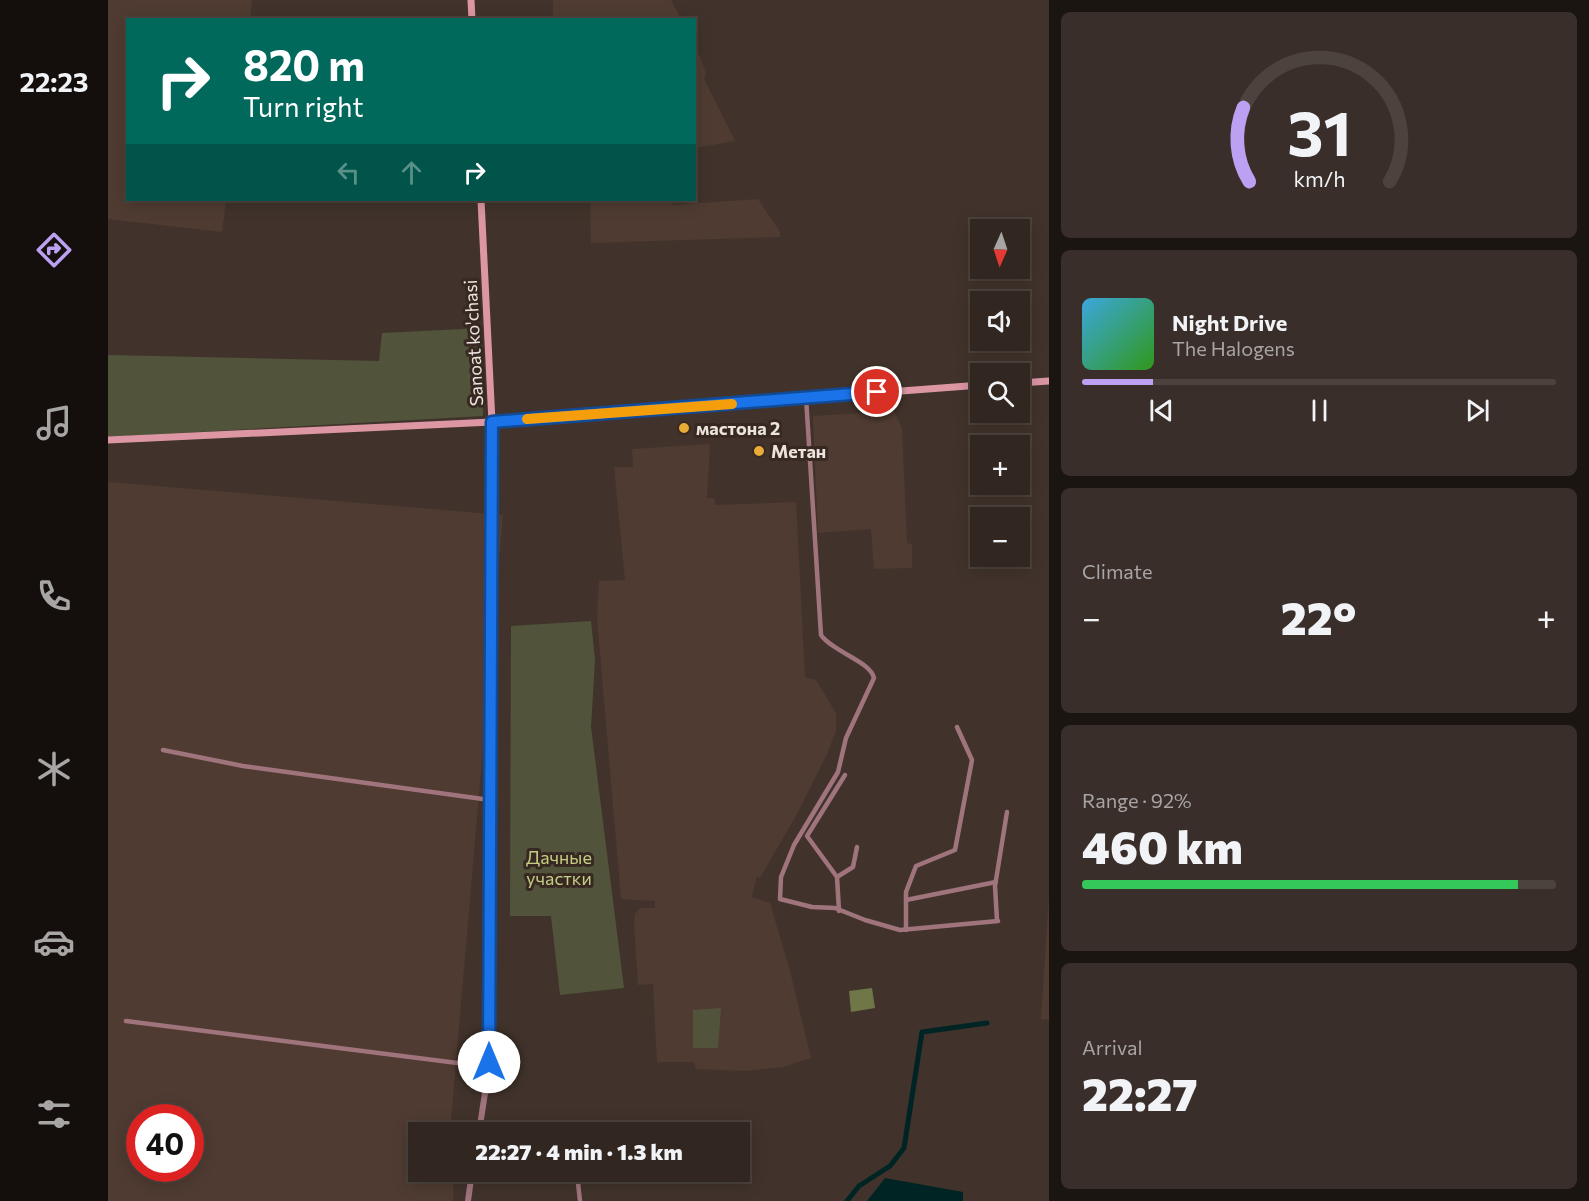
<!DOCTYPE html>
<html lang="en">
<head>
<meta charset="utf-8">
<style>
	body { margin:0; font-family:Commissioner,sans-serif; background:#392e29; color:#f1f3f6; height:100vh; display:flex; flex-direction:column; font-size:22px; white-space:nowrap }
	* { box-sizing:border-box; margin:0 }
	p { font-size:20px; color:#a8a5a5 }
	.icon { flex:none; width:33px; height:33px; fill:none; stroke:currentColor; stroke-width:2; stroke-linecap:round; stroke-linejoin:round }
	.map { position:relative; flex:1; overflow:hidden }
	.details { display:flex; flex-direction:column; gap:12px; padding:12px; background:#1b1512; width:540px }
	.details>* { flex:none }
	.top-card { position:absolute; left:18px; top:18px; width:570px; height:183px; border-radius:0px; box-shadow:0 3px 15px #0003,0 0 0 2px #4c433e; background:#00695c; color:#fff; overflow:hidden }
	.needle { width:39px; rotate:183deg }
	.tools { position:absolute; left:862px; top:219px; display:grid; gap:12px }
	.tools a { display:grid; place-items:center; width:60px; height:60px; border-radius:0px; background:#312620; box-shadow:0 3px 15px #0003,0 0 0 2px #4c433e; font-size:30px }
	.speed { position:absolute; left:18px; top:1104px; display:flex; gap:12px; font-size:30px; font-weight:700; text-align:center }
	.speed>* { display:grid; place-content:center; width:78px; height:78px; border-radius:50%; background:#312620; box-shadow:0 3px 15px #0003,0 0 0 2px #4c433e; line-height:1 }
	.speed .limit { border:9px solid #d22; background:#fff; color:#111 }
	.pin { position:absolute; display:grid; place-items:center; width:51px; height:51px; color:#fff; margin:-26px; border:3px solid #fff; border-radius:50%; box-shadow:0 2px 6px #0007 }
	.me { position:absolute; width:66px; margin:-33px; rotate:0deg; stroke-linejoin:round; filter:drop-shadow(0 0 4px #0008) }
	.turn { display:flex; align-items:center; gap:21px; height:126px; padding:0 18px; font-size:27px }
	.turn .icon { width:78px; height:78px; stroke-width:2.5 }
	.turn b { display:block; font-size:42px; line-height:51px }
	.lanes { display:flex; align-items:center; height:57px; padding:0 18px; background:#0003; justify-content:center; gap:30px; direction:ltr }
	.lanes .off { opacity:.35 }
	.big { font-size:45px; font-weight:800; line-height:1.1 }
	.details .widget { flex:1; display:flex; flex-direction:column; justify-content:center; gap:9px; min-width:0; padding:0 21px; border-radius:9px; background:#392e29 }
	.details .dial { align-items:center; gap:0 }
	.dial svg { height:156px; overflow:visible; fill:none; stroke:#4c433e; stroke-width:7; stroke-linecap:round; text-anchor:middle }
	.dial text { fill:#f1f3f6; stroke:none }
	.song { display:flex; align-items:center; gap:18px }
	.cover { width:72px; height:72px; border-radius:9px; background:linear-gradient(135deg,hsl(200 70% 55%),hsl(110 70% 35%)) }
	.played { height:6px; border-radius:3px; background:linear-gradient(90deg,#bca0f2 15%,#4c433e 15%) }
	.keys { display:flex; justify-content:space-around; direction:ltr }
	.heat { display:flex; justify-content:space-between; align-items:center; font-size:33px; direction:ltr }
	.charge { height:9px; border-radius:4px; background:linear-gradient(90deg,#34c759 92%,#4c433e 0) }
	.trip { position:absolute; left:300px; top:1122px; width:342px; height:60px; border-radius:0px; background:#312620; box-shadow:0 3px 15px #0003,0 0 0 2px #4c433e; font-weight:800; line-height:60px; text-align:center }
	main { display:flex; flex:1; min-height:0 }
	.tab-bar { display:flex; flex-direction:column; width:108px; justify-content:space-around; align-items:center; background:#140f0d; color:#a8a5a5 }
	.tab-bar .icon { width:42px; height:42px }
	.tab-bar .selected { color:#bca0f2 }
	.tab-bar b { font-size:27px; color:#f1f3f6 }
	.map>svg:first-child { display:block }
</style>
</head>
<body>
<main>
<nav class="tab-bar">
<b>22:23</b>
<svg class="icon selected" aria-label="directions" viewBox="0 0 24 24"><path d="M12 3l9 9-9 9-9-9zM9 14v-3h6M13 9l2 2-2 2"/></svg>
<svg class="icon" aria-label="music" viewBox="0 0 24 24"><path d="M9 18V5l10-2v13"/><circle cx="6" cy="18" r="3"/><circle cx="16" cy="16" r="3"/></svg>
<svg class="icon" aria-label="phone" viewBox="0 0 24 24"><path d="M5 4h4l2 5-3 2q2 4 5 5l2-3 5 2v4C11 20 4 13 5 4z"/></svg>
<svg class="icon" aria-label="climate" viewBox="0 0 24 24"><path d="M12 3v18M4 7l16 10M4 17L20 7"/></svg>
<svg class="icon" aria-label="car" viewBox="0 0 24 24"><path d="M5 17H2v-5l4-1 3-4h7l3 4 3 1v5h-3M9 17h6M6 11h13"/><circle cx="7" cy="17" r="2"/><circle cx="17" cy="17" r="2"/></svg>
<svg class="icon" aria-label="filters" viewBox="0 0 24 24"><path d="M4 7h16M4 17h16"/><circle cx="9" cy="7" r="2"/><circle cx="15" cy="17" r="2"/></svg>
</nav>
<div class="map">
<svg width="941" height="1201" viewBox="0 0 941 1201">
	<rect width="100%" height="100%" fill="#41332b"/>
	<g fill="#4f3b31" fill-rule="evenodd">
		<path d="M0,0H144L142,19L20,20V200H118L114,232L0,219Z"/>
		<path d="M445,0H563L573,19H445Z"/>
		<path d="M586,42L598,72L596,79L627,141L587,148Z"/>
		<path d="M650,199L672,232V237L483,243L482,200H562L564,205Z"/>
		<path d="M786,411L794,429L799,543L804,544V568L766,569L763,529L710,533L705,416Z"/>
		<path d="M602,444L599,498H606L607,505L688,502L697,677L708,680L728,713V731L719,754L689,814L652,878L649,876L644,897L662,903L682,971L703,1058L675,1067L636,1071L588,1069L586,1062H549L545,984L530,985L526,925L527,914L532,908H547V901L513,899L489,618L491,581L517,580L506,467H525L524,449Z"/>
		<path d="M0,482L395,515L342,1132H310V1172L346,1173L345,1201H0ZM32,1118H82V1168H32Z"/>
		<path d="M941,896V1020L933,1019Z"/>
	</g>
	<g fill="#51543b">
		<path d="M374,328L375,416L0,437V355L271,361L274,333Z"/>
		<path d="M483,621L487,660L483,727L516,988L452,995L443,916H402L403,626Z"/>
		<path d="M613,1008L610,1048H585V1010Z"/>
	</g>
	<path fill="#6f7647" d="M764,988L767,1008L743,1012L741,991Z"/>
	<path fill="#002424" d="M777,1178L855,1192V1201H759Z"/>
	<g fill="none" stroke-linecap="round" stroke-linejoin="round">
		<path stroke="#002424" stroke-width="5" d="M739,1201L751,1186L782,1166L796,1148L814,1032L879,1023"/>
		<g stroke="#a0747d" stroke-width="4.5">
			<path d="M698,397L713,635C725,652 762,661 766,678L738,738L730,772L686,845L673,877L672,899L704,907L727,908L757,920L792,930L890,921"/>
			<path d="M55,750L135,766L382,800"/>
			<path d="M729,877L745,867L749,847"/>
			<path d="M798,900L888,882"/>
			<path d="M731,911L729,877L699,836L737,775"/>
			<path d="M889,920L887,886L899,812"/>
			<path d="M798,930V892L808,866L847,850L864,760L849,727"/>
			<path d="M18,1021L381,1067"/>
			<path d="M469,1174L472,1201"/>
		</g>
		<g stroke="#a0747d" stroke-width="6">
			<path d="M371,1132L381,1067L384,422"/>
			<path d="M360,1201L364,1172"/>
		</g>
		<g stroke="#dc96a4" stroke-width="7">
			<path d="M363,0L364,20"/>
			<path d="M373,200L384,422"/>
			<path d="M912,383L941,381"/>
			<path d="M0,440L384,422L873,385"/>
		</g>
	</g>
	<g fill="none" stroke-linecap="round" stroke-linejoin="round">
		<defs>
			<path id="route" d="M381,1062L384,422L769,392"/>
		</defs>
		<use href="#route" stroke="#114b97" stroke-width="15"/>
		<use href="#route" stroke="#1a73e8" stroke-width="10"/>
		<path stroke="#f59e0b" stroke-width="10" d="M419,419L624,404"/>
	</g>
	<g fill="#e9ab38" stroke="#372921" stroke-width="2">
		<circle cx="576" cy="428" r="6"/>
		<circle cx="651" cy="451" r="6"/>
	</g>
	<g text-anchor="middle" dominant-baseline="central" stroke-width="6" stroke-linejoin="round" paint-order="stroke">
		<g font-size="18" fill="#ece3de" stroke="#372921">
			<text transform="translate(365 343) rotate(-93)">Sanoat ko'chasi</text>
		</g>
		<g font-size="18" font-weight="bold" fill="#ece3de" stroke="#372921" text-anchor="start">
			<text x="588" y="428">мастона 2</text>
			<text x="663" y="451">Метан</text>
		</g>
		<g font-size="18" fill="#c3cd83" stroke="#372921">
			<text x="451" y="857">Дачные<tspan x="451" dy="21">участки</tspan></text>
		</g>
	</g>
</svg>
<div class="tools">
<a><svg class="needle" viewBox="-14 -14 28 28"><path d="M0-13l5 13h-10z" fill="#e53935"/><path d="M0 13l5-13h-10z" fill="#a8a5a5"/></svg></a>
<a><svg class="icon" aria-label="sound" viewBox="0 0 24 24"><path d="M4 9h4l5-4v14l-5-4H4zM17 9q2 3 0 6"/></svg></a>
<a><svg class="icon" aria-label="search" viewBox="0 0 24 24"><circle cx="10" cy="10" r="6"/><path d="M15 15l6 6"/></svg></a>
<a>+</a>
<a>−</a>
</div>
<div class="speed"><div class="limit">40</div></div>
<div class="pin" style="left:769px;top:392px;background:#d93025"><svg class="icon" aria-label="arrive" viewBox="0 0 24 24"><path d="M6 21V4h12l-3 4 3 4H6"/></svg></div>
<svg class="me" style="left:381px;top:1062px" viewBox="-20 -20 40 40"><circle r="19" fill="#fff"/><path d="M0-13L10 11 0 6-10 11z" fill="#1a73e8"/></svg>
<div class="trip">22:27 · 4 min · 1.3 km</div>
<div class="top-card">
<div class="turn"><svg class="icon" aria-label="right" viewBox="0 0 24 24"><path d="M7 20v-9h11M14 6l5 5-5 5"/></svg><div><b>820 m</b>Turn right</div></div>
<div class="lanes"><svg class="icon off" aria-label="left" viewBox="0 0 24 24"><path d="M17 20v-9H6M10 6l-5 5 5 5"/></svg><svg class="icon off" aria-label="ahead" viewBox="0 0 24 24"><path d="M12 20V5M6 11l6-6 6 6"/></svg><svg class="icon" aria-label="right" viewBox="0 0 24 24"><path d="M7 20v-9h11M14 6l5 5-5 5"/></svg></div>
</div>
</div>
<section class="details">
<div class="widget dial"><svg viewBox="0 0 100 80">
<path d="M14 69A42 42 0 1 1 86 69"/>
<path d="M14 69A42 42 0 0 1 11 31" stroke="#bca0f2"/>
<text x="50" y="56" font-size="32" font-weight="700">31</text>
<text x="50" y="72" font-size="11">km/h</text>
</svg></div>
<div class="widget">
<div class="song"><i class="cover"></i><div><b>Night Drive</b><p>The Halogens</p></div></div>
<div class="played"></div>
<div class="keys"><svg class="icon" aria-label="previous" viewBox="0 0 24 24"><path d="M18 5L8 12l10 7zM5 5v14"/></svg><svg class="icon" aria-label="pause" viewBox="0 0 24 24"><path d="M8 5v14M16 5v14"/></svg><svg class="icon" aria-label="next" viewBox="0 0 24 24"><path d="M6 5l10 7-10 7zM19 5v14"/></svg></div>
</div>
<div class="widget"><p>Climate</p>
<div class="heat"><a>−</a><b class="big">22°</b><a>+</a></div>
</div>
<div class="widget"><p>Range · 92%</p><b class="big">460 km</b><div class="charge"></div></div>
<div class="widget"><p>Arrival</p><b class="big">22:27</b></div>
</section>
</main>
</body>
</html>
